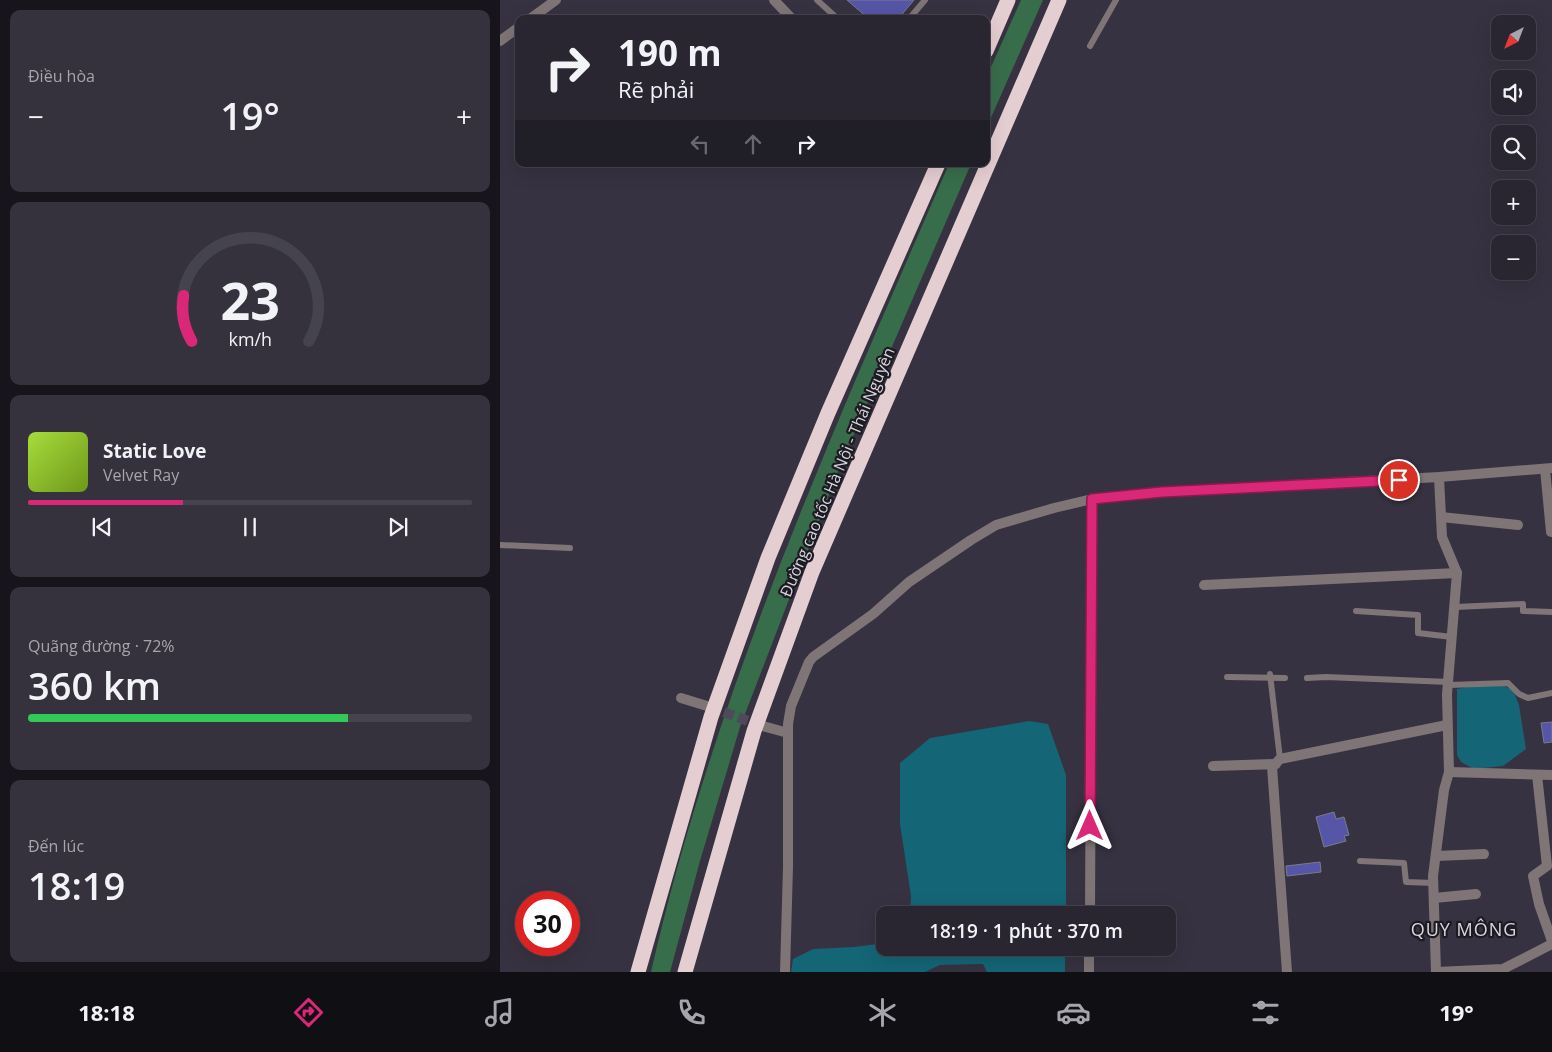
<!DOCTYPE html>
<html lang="vi">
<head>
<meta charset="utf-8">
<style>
	body { margin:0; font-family:"Open Sans",sans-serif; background:#35323d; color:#f1f3f6; height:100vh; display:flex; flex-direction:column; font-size:19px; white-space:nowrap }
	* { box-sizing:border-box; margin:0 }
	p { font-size:16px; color:#a5a5ab }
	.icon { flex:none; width:28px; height:28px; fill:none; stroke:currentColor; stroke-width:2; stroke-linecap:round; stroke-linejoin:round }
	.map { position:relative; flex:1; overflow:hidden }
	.details { display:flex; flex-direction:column; gap:10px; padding:10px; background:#17151b; width:500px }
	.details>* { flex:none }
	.hud { position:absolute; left:15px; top:15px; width:475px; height:152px; border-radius:10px; box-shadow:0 5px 20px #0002,0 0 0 1px #45434d; background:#292631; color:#f1f3f6; overflow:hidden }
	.needle { width:32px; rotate:222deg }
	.controls { position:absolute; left:991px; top:15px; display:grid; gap:10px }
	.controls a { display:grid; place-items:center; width:45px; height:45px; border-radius:10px; background:#292631; box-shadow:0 5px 20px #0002,0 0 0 1px #45434d; font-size:25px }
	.speed { position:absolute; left:15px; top:891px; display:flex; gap:10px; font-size:25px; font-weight:700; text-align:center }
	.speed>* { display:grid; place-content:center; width:65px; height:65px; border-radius:50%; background:#292631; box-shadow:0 5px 20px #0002,0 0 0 1px #45434d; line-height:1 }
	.speed .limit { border:8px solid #d22; background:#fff; color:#111 }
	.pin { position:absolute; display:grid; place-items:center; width:42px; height:42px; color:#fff; margin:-21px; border:2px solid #fff; border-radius:50%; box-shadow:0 1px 5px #0007 }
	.me { position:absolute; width:55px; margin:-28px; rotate:0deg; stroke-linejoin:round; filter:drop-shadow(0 0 4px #0008) }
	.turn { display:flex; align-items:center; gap:18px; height:105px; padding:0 20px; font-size:22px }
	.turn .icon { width:65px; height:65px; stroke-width:2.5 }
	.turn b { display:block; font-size:35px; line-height:42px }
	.lanes { display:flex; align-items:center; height:48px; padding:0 20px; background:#0003; justify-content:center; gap:25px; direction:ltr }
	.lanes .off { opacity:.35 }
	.big { font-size:38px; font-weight:600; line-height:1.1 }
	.details .tile { flex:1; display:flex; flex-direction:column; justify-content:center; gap:8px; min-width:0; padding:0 18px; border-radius:10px; background:#35323d }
	.details .dial { align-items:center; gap:0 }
	.dial svg { height:130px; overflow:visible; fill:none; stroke:#45434d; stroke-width:7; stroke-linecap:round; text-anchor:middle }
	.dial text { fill:#f1f3f6; stroke:none }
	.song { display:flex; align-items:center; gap:15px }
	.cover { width:60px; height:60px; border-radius:8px; background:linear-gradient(135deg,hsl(80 70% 55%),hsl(80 70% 35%)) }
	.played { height:5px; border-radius:2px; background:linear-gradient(90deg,#db2777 35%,#45434d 35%) }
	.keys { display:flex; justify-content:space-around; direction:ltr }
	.heat { display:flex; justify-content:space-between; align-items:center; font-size:28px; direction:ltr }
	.charge { height:8px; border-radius:4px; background:linear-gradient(90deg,#34c759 72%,#45434d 0) }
	.trip { position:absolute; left:376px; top:906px; width:300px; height:50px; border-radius:10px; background:#292631; box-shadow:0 5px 20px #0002,0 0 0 1px #45434d; font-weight:600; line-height:50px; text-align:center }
	.dock { display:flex; height:80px; justify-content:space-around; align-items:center; background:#100f14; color:#a5a5ab }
	.dock .icon { width:35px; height:35px }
	.dock .current { color:#db2777 }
	.dock b { font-size:22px; color:#f1f3f6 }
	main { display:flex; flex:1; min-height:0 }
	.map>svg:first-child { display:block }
</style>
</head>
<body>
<main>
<section class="details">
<div class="tile"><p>Điều hòa</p>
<div class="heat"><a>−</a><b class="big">19°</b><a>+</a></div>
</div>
<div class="tile dial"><svg viewBox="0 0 100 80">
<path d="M14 69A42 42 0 1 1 86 69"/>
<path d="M14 69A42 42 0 0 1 9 41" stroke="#db2777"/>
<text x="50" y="56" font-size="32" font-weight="700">23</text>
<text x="50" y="72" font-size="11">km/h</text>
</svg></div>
<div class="tile">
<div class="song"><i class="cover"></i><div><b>Static Love</b><p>Velvet Ray</p></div></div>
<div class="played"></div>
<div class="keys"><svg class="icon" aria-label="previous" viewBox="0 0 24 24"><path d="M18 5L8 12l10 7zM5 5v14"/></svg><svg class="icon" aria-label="pause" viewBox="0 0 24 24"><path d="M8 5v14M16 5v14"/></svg><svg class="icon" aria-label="next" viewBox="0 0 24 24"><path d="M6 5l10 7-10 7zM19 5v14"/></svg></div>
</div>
<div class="tile"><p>Quãng đường · 72%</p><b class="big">360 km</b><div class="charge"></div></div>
<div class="tile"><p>Đến lúc</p><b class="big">18:19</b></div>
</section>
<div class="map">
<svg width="1052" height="972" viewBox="0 0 1052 972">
	<rect width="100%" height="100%" fill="#373241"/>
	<g fill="#386d4c">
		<path d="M521,0H543L486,129V78Z"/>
		<path d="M449,164H471L339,469L240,727L200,861L170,972H151C215,691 335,427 449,164Z"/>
	</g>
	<g fill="#146576">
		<path d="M1000,684L1013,690L1019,705L1026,749L1003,766L974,769L961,762L957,755V689L972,686Z"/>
		<path d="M529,721L548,724L566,775V915H410L411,896L400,824V763L430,738Z"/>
		<path d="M385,943V948H565V972H487L483,964L440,965L425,972H291L293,959L313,949L354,947Z"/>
	</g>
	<g fill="#5655a7" stroke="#797b8c">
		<path d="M347,0H414L398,19H369Z"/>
		<path d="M1052,722V742L1044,743L1041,723Z"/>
		<path d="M834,812L836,819L844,817L849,835L844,836L846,841L824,847L816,817Z"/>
		<path d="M820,862L821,872L787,876L786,866Z"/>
	</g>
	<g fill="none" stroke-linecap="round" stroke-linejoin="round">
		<path stroke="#4f4a59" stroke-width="10" stroke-dasharray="10 5" stroke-linecap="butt" d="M210,707L262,726"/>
		<g stroke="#7f7577" stroke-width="6">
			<path d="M317,0L338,19"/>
			<path d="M409,19L425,0"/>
			<path d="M590,46L616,0"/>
			<path d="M0,545L70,548"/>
			<path d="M955,607L1023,604V611L1052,612"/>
			<path d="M856,611L918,615V633L952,637"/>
			<path d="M770,674L780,759"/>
			<path d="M727,677L785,678"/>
			<path d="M807,678L826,677L949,682"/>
			<path d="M949,685L1008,683L1019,694L1028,698L1052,693"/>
			<path d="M860,861L904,863L906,882L934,883"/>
		</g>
		<g stroke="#7f7577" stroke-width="10">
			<path d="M274,0L292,19"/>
			<path d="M30,19L56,0"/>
			<path d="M0,41L19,27"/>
			<path d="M1045,469L1051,532"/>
			<path d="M941,517L1018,525"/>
			<path d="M704,585L957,573"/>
			<path d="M181,698L207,706"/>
			<path d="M263,726L288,733"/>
			<path d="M713,766L776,764"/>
			<path d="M949,772L1052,775"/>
			<path d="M1037,775L1047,866L1033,876L1039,904L1052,941"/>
			<path d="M936,856L984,854"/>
			<path d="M934,898L976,894"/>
			<path d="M590,915L592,499"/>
			<path d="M285,972L288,867V724L291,706L309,662L313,657L373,614L409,582L471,540L496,525L554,508L592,499L662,492L939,477L1052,468"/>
			<path d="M589,972V948"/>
			<path d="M787,972L772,767L780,759L947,725"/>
			<path d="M936,972L933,876L944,790L949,772L947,694L957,573L942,537L939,477"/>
			<path d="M936,972L1003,969L1052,944"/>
		</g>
		<g stroke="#e5ced2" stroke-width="15">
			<path d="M486,51L508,0"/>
			<path d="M138,972L211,717L268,558L328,413L438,164"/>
			<path d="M185,972L254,731L312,572L559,0"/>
		</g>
	</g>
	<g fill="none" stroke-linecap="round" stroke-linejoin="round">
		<defs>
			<path id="route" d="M590,826L592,499L662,492L899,480"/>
		</defs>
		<use href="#route" stroke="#8e194d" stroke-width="12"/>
		<use href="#route" stroke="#db2777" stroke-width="9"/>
	</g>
	<g text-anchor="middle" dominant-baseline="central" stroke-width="4.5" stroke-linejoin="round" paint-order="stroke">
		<g font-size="16" fill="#d8d5df" stroke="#1d1b22">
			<text transform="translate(337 472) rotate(-67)">Đường cao tốc Hà Nội - Thái Nguyên</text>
		</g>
		<g font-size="18" letter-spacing="1" fill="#d8d5df" stroke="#1d1b22">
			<text x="964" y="929">QUY MÔNG</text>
		</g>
	</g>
</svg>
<div class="controls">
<a><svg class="needle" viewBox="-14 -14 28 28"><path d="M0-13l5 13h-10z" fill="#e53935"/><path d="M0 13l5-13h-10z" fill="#a5a5ab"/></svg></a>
<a><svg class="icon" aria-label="sound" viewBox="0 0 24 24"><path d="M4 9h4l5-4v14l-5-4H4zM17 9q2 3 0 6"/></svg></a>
<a><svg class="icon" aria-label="search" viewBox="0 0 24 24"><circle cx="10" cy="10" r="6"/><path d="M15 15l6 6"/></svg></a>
<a>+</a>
<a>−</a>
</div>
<div class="speed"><div class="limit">30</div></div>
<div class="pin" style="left:899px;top:480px;background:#d93025"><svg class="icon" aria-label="arrive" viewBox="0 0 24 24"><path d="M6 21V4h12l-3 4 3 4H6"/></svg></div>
<svg class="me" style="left:590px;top:826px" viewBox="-20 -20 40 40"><path d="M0-17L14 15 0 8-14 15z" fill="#db2777" stroke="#fff" stroke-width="4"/></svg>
<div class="trip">18:19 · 1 phút · 370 m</div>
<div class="hud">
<div class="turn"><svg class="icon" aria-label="right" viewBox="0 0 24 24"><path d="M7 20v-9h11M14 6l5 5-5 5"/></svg><div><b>190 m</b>Rẽ phải</div></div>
<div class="lanes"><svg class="icon off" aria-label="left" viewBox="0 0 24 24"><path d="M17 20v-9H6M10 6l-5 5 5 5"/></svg><svg class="icon off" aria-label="ahead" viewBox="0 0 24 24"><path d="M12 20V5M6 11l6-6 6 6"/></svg><svg class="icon" aria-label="right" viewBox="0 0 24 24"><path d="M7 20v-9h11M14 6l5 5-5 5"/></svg></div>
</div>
</div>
</main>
<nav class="dock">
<b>18:18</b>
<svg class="icon current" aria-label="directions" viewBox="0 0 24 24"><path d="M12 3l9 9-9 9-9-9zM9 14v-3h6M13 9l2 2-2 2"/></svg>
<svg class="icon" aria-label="music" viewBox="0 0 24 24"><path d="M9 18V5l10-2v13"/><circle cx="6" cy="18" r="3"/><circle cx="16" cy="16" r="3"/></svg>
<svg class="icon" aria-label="phone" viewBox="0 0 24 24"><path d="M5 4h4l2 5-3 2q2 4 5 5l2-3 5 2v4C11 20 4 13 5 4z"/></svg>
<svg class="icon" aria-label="climate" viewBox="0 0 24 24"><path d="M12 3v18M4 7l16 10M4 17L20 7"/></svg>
<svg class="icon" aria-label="car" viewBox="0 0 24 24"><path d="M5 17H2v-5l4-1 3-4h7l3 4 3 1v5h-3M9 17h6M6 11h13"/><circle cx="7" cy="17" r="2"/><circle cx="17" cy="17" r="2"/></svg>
<svg class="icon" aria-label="filters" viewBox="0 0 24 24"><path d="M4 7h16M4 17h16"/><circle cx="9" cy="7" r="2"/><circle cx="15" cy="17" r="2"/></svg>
<b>19°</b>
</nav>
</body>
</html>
